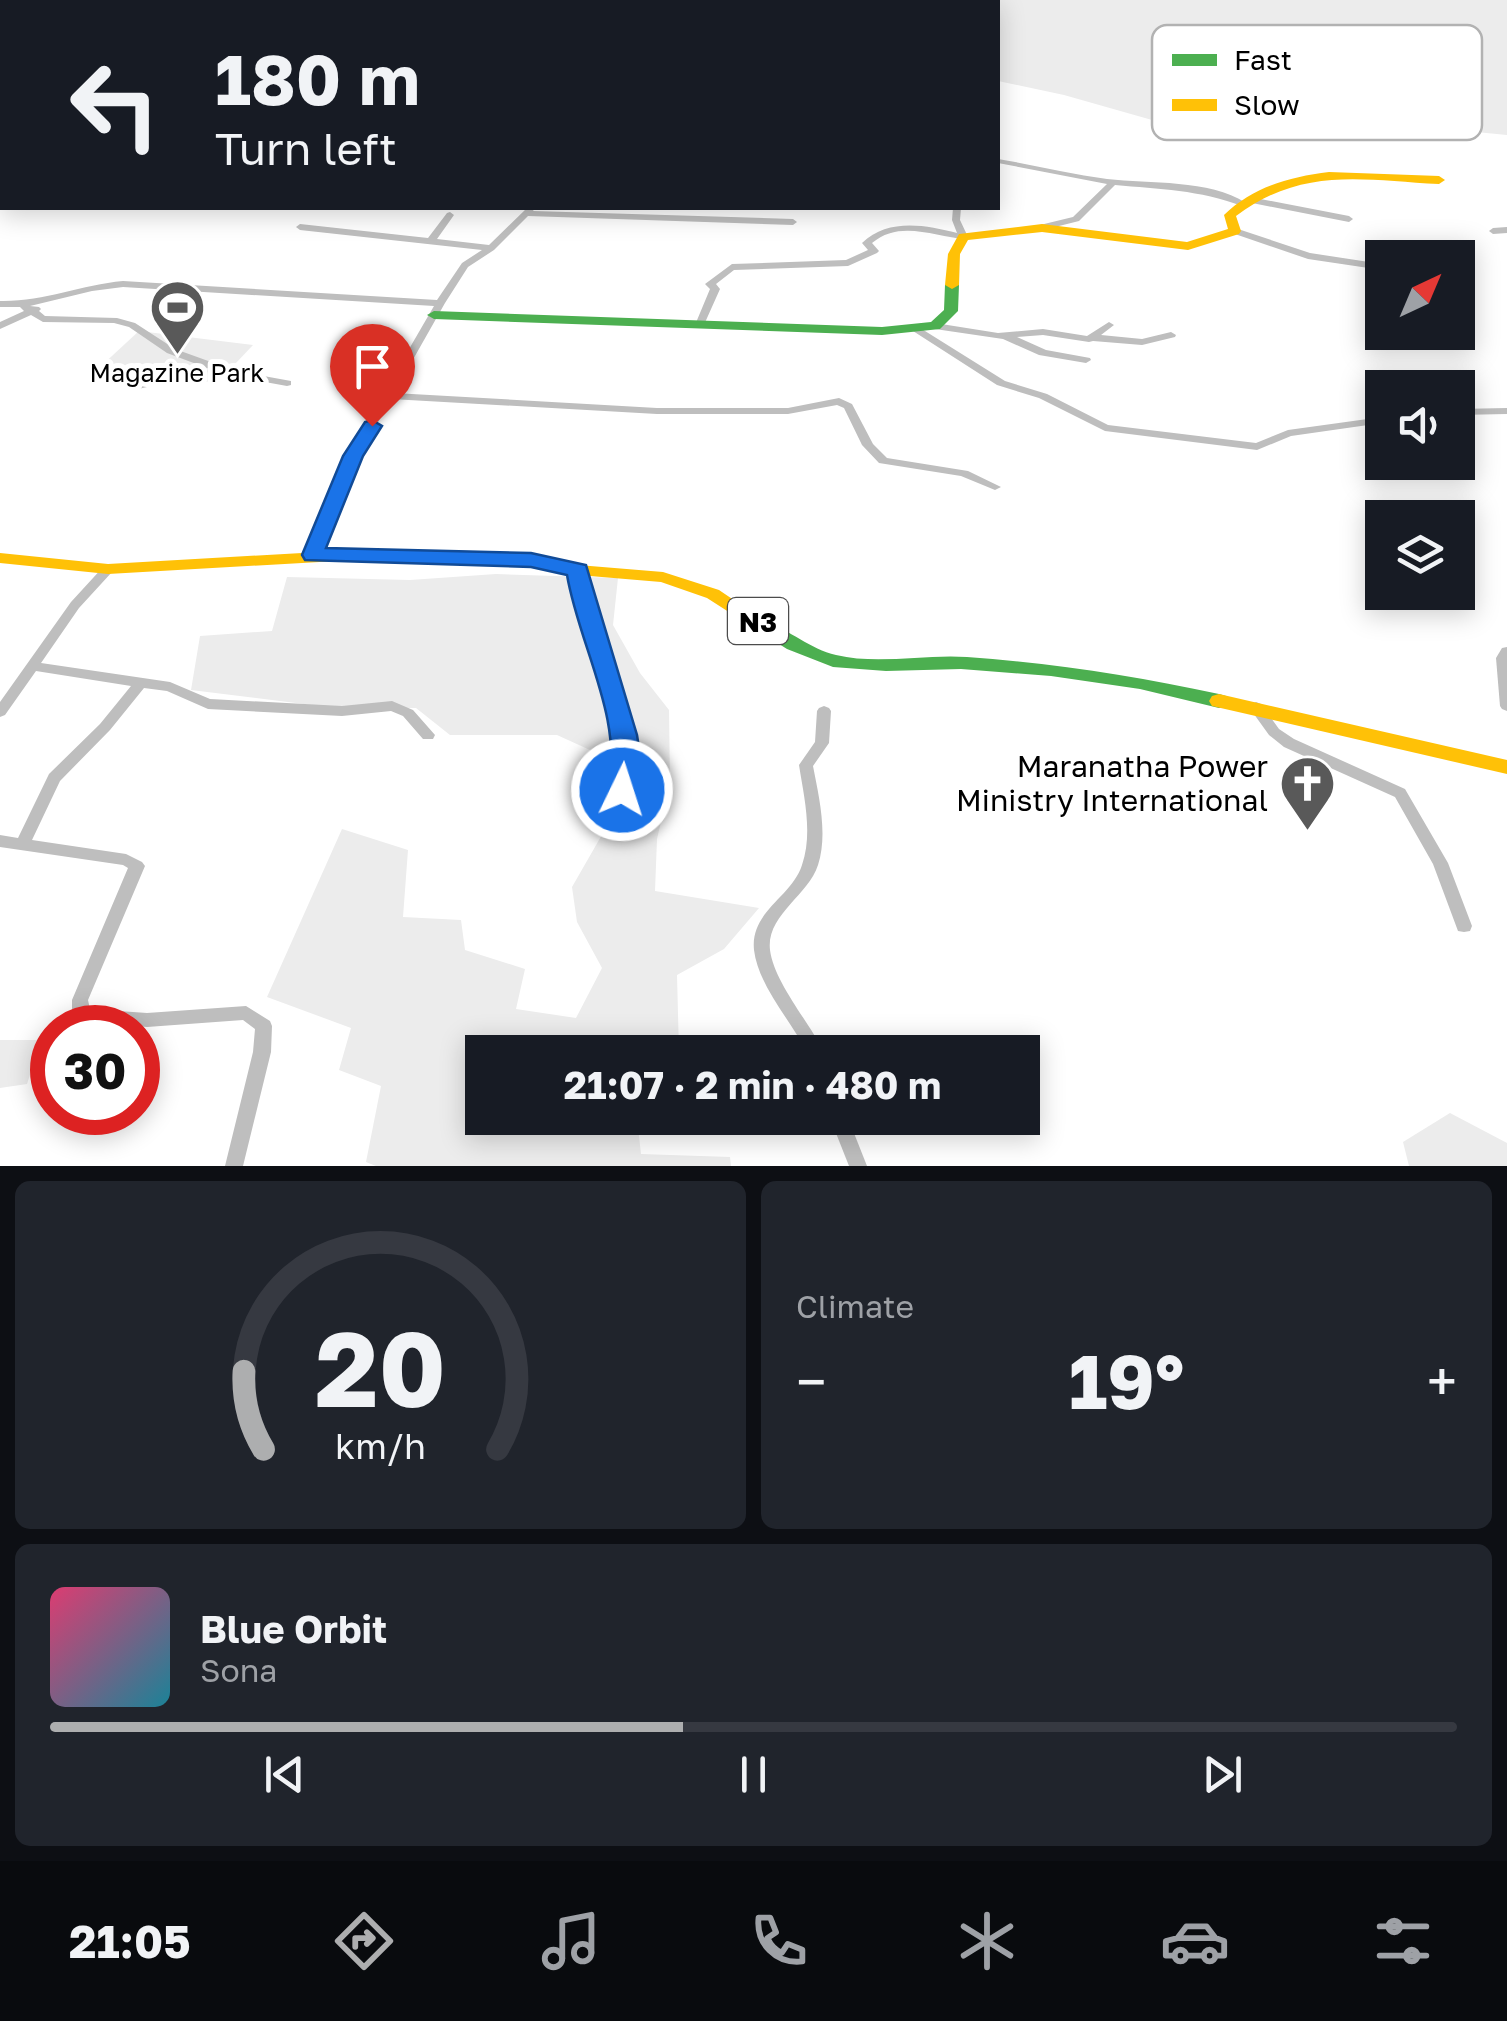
<!DOCTYPE html>
<html lang="en">
<head>
<meta charset="utf-8">
<style>
	body { margin:0; font-family:"Golos Text",sans-serif; background:#20242c; color:#f1f3f6; height:100vh; display:flex; flex-direction:column; font-size:38px; white-space:nowrap }
	* { box-sizing:border-box; margin:0 }
	p { font-size:32px; color:#9ea1a6 }
	.icon { flex:none; width:55px; height:55px; fill:none; stroke:currentColor; stroke-width:2; stroke-linecap:round; stroke-linejoin:round }
	.map { position:relative; height:1166px; overflow:hidden }
	.side { display:flex; flex-direction:column; gap:15px; padding:15px; background:#0d0f14; flex:1 }
	.side>* { flex:none }
	.top-card { position:absolute; left:0px; top:0px; width:1000px; height:210px; box-shadow:0 5px 25px #0003; background:#171b24; color:#f1f3f6; overflow:hidden }
	.needle { width:65px; rotate:44deg }
	.buttons { position:absolute; left:1365px; top:240px; display:grid; gap:20px }
	.buttons a { display:grid; place-items:center; width:110px; height:110px; border-radius:0px; background:#171b24; box-shadow:0 5px 25px #0003; font-size:50px }
	.speed { position:absolute; left:30px; top:1005px; display:flex; gap:20px; font-size:50px; font-weight:700; text-align:center }
	.speed>* { display:grid; place-content:center; width:130px; height:130px; border-radius:50%; background:#171b24; box-shadow:0 5px 25px #0003; line-height:1 }
	.speed .limit { border:15px solid #d22; background:#fff; color:#111 }
	.pin { position:absolute; display:grid; place-items:center; width:85px; height:85px; color:#fff; margin:-102px -42px; border-radius:50% 50% 50% 0; rotate:-45deg; box-shadow:0 0 10px #0007 }
	.pin .icon { rotate:45deg }
	.me { position:absolute; width:110px; margin:-55px; rotate:4deg; stroke-linejoin:round; filter:drop-shadow(0 0 8px #0008) }
	.turn { display:flex; align-items:center; gap:35px; height:210px; padding:0 50px; font-size:45px }
	.turn .icon { width:130px; height:130px; stroke-width:2.5 }
	.turn b { display:block; font-size:70px; line-height:85px }
	.big { font-size:75px; font-weight:700; line-height:1.1 }
	.side .tile { flex:1; display:flex; flex-direction:column; justify-content:center; gap:15px; min-width:0; padding:0 35px; border-radius:15px; background:#20242c }
	.side .dial { align-items:center; gap:0 }
	.dial svg { height:260px; overflow:visible; fill:none; stroke:#363941; stroke-width:7; stroke-linecap:round; text-anchor:middle }
	.dial text { fill:#f1f3f6; stroke:none }
	.song { display:flex; align-items:center; gap:30px }
	.cover { width:120px; height:120px; border-radius:15px; background:linear-gradient(135deg,hsl(340 70% 55%),hsl(190 70% 35%)) }
	.played { height:10px; border-radius:5px; background:linear-gradient(90deg,#adaeaf 45%,#363941 45%) }
	.keys { display:flex; justify-content:space-around; direction:ltr }
	.heat { display:flex; justify-content:space-between; align-items:center; font-size:55px; direction:ltr }
	.side .tiles { flex:1; display:grid; gap:15px; grid-template-columns:1fr 1fr }
	.tile:last-child { grid-column:span 2 }
	.trip { position:absolute; left:465px; top:1035px; width:575px; height:100px; border-radius:0px; background:#171b24; box-shadow:0 5px 25px #0003; font-weight:700; line-height:100px; text-align:center }
	.tab-bar { display:flex; height:160px; justify-content:space-around; align-items:center; background:#090b0e; color:#9ea1a6 }
	.tab-bar .icon { width:70px; height:70px }
	.tab-bar .active { color:#adaeaf }
	.tab-bar b { font-size:45px; color:#f1f3f6 }
	.map>svg:first-child { display:block }
</style>
</head>
<body>
<div class="map">
<svg width="1507" height="1166" viewBox="0 0 1507 1166">
	<rect width="100%" height="100%" fill="#fff"/>
	<g fill="#ececec">
		<path d="M573,0H1507V135L1342,119L1226,141L1064,95L998,81V2Z"/>
		<path d="M139,331L253,345L217,383L99,368Z"/>
		<path d="M496,574L618,578L613,625L640,673L669,710L670,783L657,839L655,891L759,908L724,949L677,975L679,1052H482V1118H637L641,1154L730,1157L731,1166H376L366,1162L381,1086L339,1070L351,1028L267,997L342,829L408,850L403,917L461,920L465,950L525,969L516,1009L576,1018L602,968L577,922L572,887L603,833L612,804L601,755L557,735H450L416,708H336L191,690L200,636L272,631L287,577L410,580Z"/>
		<path d="M0,1040H41L27,1084L0,1088Z"/>
		<path d="M1450,1113L1507,1143V1166H1409L1403,1142Z"/>
	</g>
	<g fill="none" stroke-linecap="round" stroke-linejoin="round">
		<g fill="#bebebe" fill-rule="evenodd">
			<path d="M174,0H181L183,2H176Z"/>
			<path d="M329,0H343L337,2H326Z"/>
			<rect x="0" y="60" width="2" height="5"/>
			<rect x="0" y="119" width="2" height="5"/>
			<path d="M998,159C1034,165 1070,174 1107,179C1150,184 1209,179 1246,203L1242,206C1200,190 1159,189 1115,185L1079,221L1043,230L1040,229V225L1073,217L1107,184L998,163Z"/>
			<path d="M1250,197L1349,216L1353,219L1349,222L1247,202V198Z"/>
			<path d="M527,208H535L533,211L793,219L797,222L793,225L528,216L494,250L468,267L445,303L394,393L657,408H788L839,398L852,404L873,444L887,458L968,471L1001,487L995,490L961,476L879,463L862,445L844,408L837,405L788,414H657L391,399L359,456L319,555L313,559L307,555L347,456L434,306L123,287L92,291L30,306L39,307L41,309L39,311L45,316L117,318L135,323L175,349L236,371L291,381V385L287,386L227,375L222,377L197,376L138,389L134,388V384L197,370L215,371L167,353L129,327L114,323L43,322L31,315L0,329V322L24,311L20,307H0V301C42,302 81,285 123,281L437,300L462,263L482,250L300,230L296,227L300,224L428,238L447,213L450,212L454,215L437,239L489,245Z"/>
			<path d="M953,208H961L960,220L968,237L966,239C935,237 900,219 872,243L879,251L877,253L848,266L734,270L716,284L720,289L703,327H697L695,325L710,289L705,284L732,264L846,260L868,250L862,243C888,218 925,225 957,233L952,220Z"/>
			<path d="M1507,227V233L1493,234L1489,231L1493,228Z"/>
			<path d="M1235,228L1310,253L1382,264V270L1308,259L1232,233V229Z"/>
			<path d="M1109,322L1114,325L1101,335L1142,339L1171,332L1176,335L1175,337L1142,345L1093,341L1089,342L1043,335L1017,337L1046,350L1090,358L1091,360L1086,363L1039,355L1003,339L935,329L930,326L935,323L998,333L1043,329L1087,336Z"/>
			<path d="M917,326L1005,381L1047,394L1108,425L1256,443L1288,430L1382,417V423L1291,436L1257,450L1105,431L1039,398L997,385L913,331L912,329Z"/>
			<path d="M1507,408V414L1458,415V409Z"/>
			<path d="M108,565L114,569L112,572L79,608L41,663L170,682L210,699L342,706L392,701L413,710L435,735L433,739H423L403,716L391,711L342,716L208,709L167,691L144,688L110,730L60,781L32,840L126,854L142,862L145,866L88,1000L90,1009L147,1013L246,1006L270,1021L272,1026L271,1052L243,1166H225L253,1052L255,1029L243,1020L147,1027L79,1021L72,1009V1000L128,868L123,865L0,847V835L18,838L49,774L100,724L131,686L36,671L5,715L0,717V702L71,602L104,566Z"/>
			<path d="M578,566L584,570C597,626 623,679 630,736C632,754 630,772 628,790L626,794L621,795L616,794L614,790C616,772 618,754 616,736C610,679 584,626 572,570Z"/>
			<path d="M1507,647V711L1502,709L1500,706L1496,658L1502,648Z"/>
			<path d="M1256,702L1261,704L1279,729L1294,739L1405,789L1448,863L1472,926L1470,931L1464,932L1458,931L1433,864L1395,797L1284,747L1269,735L1251,710L1249,707L1251,704Z"/>
			<path d="M824,706L829,708L831,711L829,743L813,766C819,797 828,834 818,865C808,896 766,915 770,950C774,982 809,1022 824,1052H807C791,1021 758,985 754,950C750,911 792,897 802,865C813,833 804,797 799,765L815,742L817,711L819,708Z"/>
			<path d="M830,1118H848L867,1166H849Z"/>
		</g>
		<g fill="#4caf50" fill-rule="evenodd">
			<path d="M952,281L959,285L958,311L940,329L882,335L434,319L427,315L434,311L882,327L931,322L944,310L945,285Z"/>
			<path d="M766,622C790,630 810,649 836,655C878,665 924,654 967,657C1053,663 1135,676 1219,694L1226,696L1229,701L1226,706L1219,708L1140,689L1051,676L961,669L886,671L833,667L787,649L760,632L757,628Z"/>
		</g>
		<g fill="#ffc107" fill-rule="evenodd">
			<path d="M1329,172L1439,176L1445,180L1439,184C1362,180 1303,166 1236,216L1241,231L1239,234L1188,250L1042,232L968,240L960,254L959,285L952,289L945,285L948,254L959,234L1042,224L1187,242L1228,229L1224,215C1253,187 1289,177 1329,172Z"/>
			<path d="M372,549L531,555L578,565L663,572L719,590L775,628L766,634L760,632L707,598L661,582L578,575L531,565L372,559L108,574L0,563V553L108,564Z"/>
			<path d="M1219,694L1507,760V774L1212,706L1209,701L1212,696Z"/>
		</g>
	</g>
	<path fill="#1a73e8" stroke="#114b97" stroke-width="2.5" d="M372,420L382,426L363,456L326,548L531,553L586,565L637,735L641,761L631,797H612L608,790C624,718 579,646 567,575L531,567L305,560L302,555L343,456L365,422Z"/>
	<defs>
		<symbol id="stadium-pin" viewBox="-11 -11 22 30"><path d="M0 17L-7.5 6A9.5 9.5 0 1 1 7.5 6Z" fill="#595959" stroke="#fff"/><path d="M0-5a6.5 5 0 1 0 0 10a6.5 5 0 1 0 0-10ZM-3.5-1.8h7v3.6h-7Z" fill="#fff"/></symbol>
		<symbol id="church-pin" viewBox="-11 -11 22 30"><path d="M0 17L-7.5 6A9.5 9.5 0 1 1 7.5 6Z" fill="#595959" stroke="#fff"/><path d="M-1.2-6h2.4v3.5h3.3v2.4h-3.3V6h-2.4V-.1h-3.3v-2.4h3.3Z" fill="#fff"/></symbol>
	</defs>
	<g fill-rule="evenodd">
		<use href="#stadium-pin" x="146" y="276" width="63" height="86"/>
		<use href="#church-pin" x="1276" y="752" width="63" height="86"/>
	</g>
	<g text-anchor="middle" dominant-baseline="central" stroke-width="10" stroke-linejoin="round" paint-order="stroke">
		<g font-size="25" fill="#000" stroke="#fff">
			<text x="177" y="372">Magazine Park</text>
		</g>
		<rect fill="#fff" stroke="#4c4c4c" stroke-width="2.5" x="728" y="598" width="60" height="46" rx="8"/>
		<g font-size="28" font-weight="bold" fill="#000">
			<text x="758" y="621">N3</text>
		</g>
		<g font-size="30" fill="#000" stroke="#fff" text-anchor="end">
			<text x="1268" y="766">Maranatha Power<tspan x="1268" dy="34">Ministry International</tspan></text>
		</g>
	</g>
	<rect x="1152" y="25" width="330" height="115" rx="15" fill="#fff" stroke="#b2b2b2" stroke-width="2.5"/>
	<rect x="1172" y="54" width="45" height="12" fill="#4caf50"/>
	<rect x="1172" y="99" width="45" height="12" fill="#ffc107"/>
	<g font-size="28" fill="#000">
		<text x="1234" y="70">Fast</text>
		<text x="1234" y="115">Slow</text>
	</g>
</svg>
<div class="buttons">
<a><svg class="needle" viewBox="-14 -14 28 28"><path d="M0-13l5 13h-10z" fill="#e53935"/><path d="M0 13l5-13h-10z" fill="#9ea1a6"/></svg></a>
<a><svg class="icon" aria-label="sound" viewBox="0 0 24 24"><path d="M4 9h4l5-4v14l-5-4H4zM17 9q2 3 0 6"/></svg></a>
<a><svg class="icon" aria-label="layers" viewBox="0 0 24 24"><path d="M12 4l9 5-9 5-9-5zM3 14l9 5 9-5"/></svg></a>
</div>
<div class="speed"><div class="limit">30</div></div>
<div class="pin" style="left:372px;top:426px;background:#d93025"><svg class="icon" aria-label="arrive" viewBox="0 0 24 24"><path d="M6 21V4h12l-3 4 3 4H6"/></svg></div>
<svg class="me" style="left:622px;top:790px" viewBox="-20 -20 40 40"><circle r="17" fill="#1a73e8" stroke="#fff" stroke-width="3"/><path d="M0-11L8 9 0 5-8 9z" fill="#fff"/></svg>
<div class="trip">21:07 · 2 min · 480 m</div>
<div class="top-card">
<div class="turn"><svg class="icon" aria-label="left" viewBox="0 0 24 24"><path d="M17 20v-9H6M10 6l-5 5 5 5"/></svg><div><b>180 m</b>Turn left</div></div>
</div>
</div>
<section class="side">
<div class="tiles">
<div class="tile dial"><svg viewBox="0 0 100 80">
<path d="M14 69A42 42 0 1 1 86 69"/>
<path d="M14 69A42 42 0 0 1 8 45" stroke="#adaeaf"/>
<text x="50" y="56" font-size="32" font-weight="700">20</text>
<text x="50" y="72" font-size="11">km/h</text>
</svg></div>
<div class="tile"><p>Climate</p>
<div class="heat"><a>−</a><b class="big">19°</b><a>+</a></div>
</div>
<div class="tile">
<div class="song"><i class="cover"></i><div><b>Blue Orbit</b><p>Sona</p></div></div>
<div class="played"></div>
<div class="keys"><svg class="icon" aria-label="previous" viewBox="0 0 24 24"><path d="M18 5L8 12l10 7zM5 5v14"/></svg><svg class="icon" aria-label="pause" viewBox="0 0 24 24"><path d="M8 5v14M16 5v14"/></svg><svg class="icon" aria-label="next" viewBox="0 0 24 24"><path d="M6 5l10 7-10 7zM19 5v14"/></svg></div>
</div>
</div>
</section>
<nav class="tab-bar">
<b>21:05</b>
<svg class="icon active" aria-label="directions" viewBox="0 0 24 24"><path d="M12 3l9 9-9 9-9-9zM9 14v-3h6M13 9l2 2-2 2"/></svg>
<svg class="icon" aria-label="music" viewBox="0 0 24 24"><path d="M9 18V5l10-2v13"/><circle cx="6" cy="18" r="3"/><circle cx="16" cy="16" r="3"/></svg>
<svg class="icon" aria-label="phone" viewBox="0 0 24 24"><path d="M5 4h4l2 5-3 2q2 4 5 5l2-3 5 2v4C11 20 4 13 5 4z"/></svg>
<svg class="icon" aria-label="climate" viewBox="0 0 24 24"><path d="M12 3v18M4 7l16 10M4 17L20 7"/></svg>
<svg class="icon" aria-label="car" viewBox="0 0 24 24"><path d="M5 17H2v-5l4-1 3-4h7l3 4 3 1v5h-3M9 17h6M6 11h13"/><circle cx="7" cy="17" r="2"/><circle cx="17" cy="17" r="2"/></svg>
<svg class="icon" aria-label="filters" viewBox="0 0 24 24"><path d="M4 7h16M4 17h16"/><circle cx="9" cy="7" r="2"/><circle cx="15" cy="17" r="2"/></svg>
</nav>
</body>
</html>
